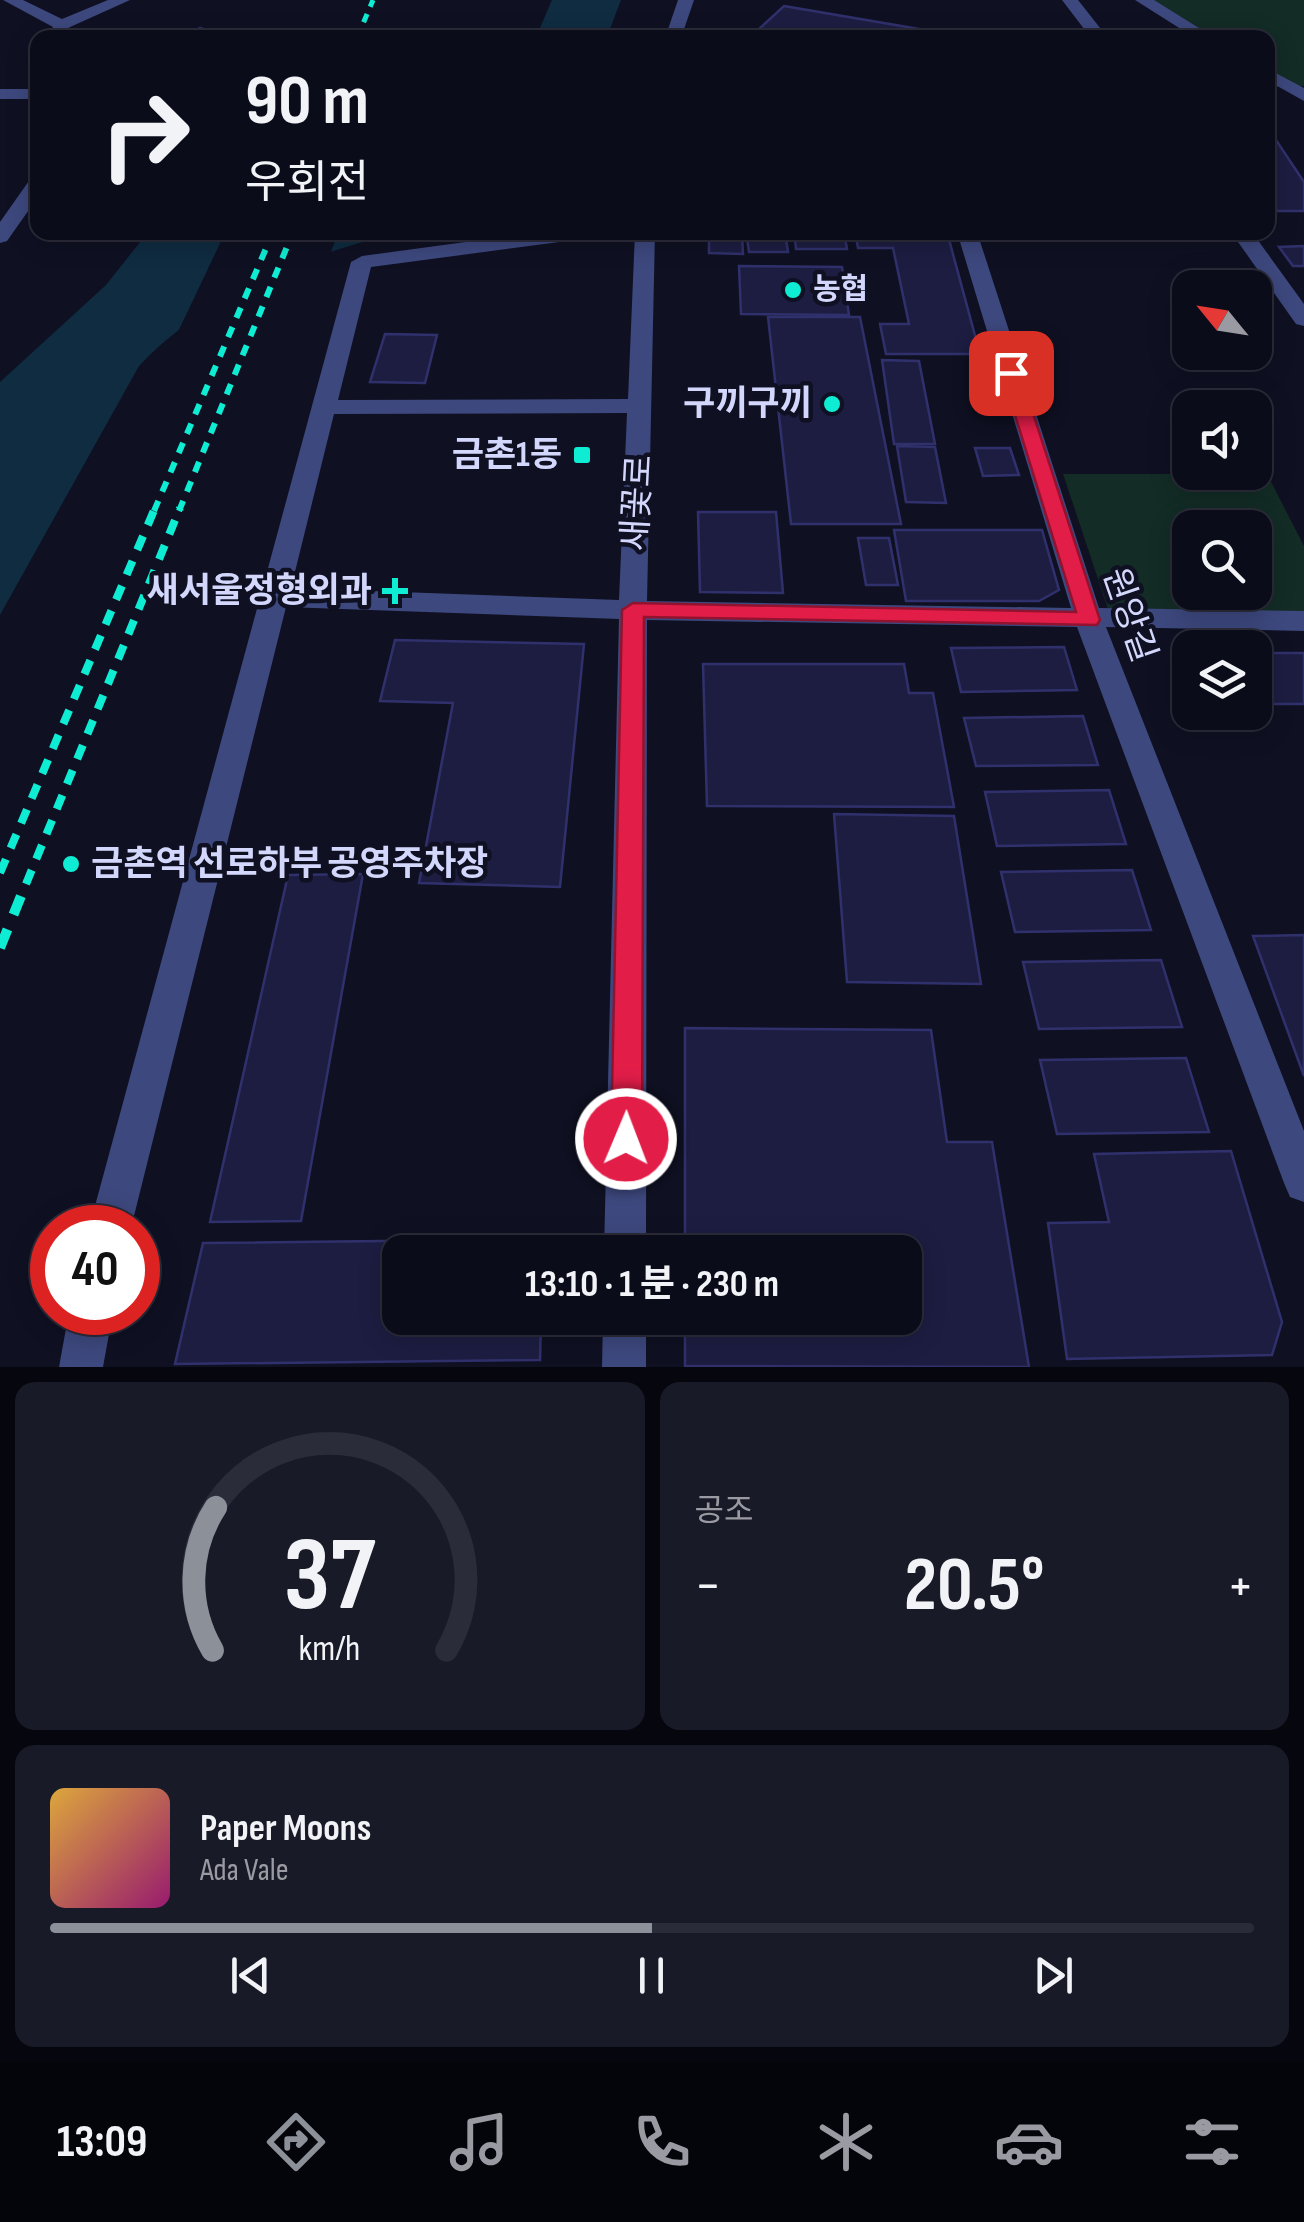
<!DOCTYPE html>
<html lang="ko">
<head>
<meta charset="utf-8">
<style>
	body { margin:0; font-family:"Sofia Sans Condensed","Noto Sans KR",sans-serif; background:#191a27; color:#f1f3f6; height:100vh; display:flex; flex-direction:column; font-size:38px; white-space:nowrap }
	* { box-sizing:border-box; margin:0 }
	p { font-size:32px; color:#9a9ba2 }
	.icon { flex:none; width:55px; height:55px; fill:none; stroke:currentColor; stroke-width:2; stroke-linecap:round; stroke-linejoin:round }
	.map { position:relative; height:1367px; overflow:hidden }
	.side { display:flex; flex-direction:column; gap:15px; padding:15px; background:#06070e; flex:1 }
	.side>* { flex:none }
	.guide { position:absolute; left:30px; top:30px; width:1245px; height:210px; border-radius:20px; box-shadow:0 5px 25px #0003,0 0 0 2px #2b2c39; background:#0b0c1a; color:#f1f3f6; overflow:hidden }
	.needle { width:65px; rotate:300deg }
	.tools { position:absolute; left:1172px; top:270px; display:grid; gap:20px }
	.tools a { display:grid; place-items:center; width:100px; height:100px; border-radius:20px; background:#0b0c1a; box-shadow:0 5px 25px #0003,0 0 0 2px #2b2c39; font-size:50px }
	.speed { position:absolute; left:30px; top:1205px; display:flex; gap:20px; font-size:50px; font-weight:700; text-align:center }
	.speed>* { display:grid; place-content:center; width:130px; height:130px; border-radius:50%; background:#0b0c1a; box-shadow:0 5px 25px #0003,0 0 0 2px #2b2c39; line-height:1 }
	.speed .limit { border:15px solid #d22; background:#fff; color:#111 }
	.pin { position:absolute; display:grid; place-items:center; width:85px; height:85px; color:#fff; margin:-42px; border-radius:20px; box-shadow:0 5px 15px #0006 }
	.me { position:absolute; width:110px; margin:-55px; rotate:1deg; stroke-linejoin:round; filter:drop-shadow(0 0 8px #0008) }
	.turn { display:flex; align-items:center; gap:35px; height:210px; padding:0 50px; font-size:45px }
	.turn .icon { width:130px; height:130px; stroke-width:2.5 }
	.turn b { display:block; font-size:70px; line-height:85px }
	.big { font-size:75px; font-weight:700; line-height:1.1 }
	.side .widget { flex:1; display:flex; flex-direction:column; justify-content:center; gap:15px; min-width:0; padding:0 35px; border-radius:20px; background:#191a27 }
	.side .dial { align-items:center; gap:0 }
	.dial svg { height:260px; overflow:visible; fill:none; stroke:#2b2c39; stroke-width:7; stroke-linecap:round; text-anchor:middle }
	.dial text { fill:#f1f3f6; stroke:none }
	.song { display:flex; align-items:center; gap:30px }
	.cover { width:120px; height:120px; border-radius:15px; background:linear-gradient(135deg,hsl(40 70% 55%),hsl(320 70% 35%)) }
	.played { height:10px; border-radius:5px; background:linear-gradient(90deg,#8c9099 50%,#2b2c39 50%) }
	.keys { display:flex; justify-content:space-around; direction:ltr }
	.heat { display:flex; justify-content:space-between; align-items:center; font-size:55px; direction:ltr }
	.side .tiles { flex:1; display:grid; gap:15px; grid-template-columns:1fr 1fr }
	.widget:last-child { grid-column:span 2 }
	.trip { position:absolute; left:382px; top:1235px; width:540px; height:100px; border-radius:20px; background:#0b0c1a; box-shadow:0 5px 25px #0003,0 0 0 2px #2b2c39; font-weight:700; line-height:100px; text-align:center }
	.dock { display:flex; height:160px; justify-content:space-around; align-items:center; background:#04050a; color:#9a9ba2 }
	.dock .icon { width:70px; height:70px }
	.dock .current { color:#8c9099 }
	.dock b { font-size:45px; color:#f1f3f6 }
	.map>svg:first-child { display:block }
</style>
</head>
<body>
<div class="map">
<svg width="1304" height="1367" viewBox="0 0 1304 1367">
	<rect width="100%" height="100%" fill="#0f1022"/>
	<g fill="#132c26" fill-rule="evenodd">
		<path d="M1148,0H1304V86L1275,87L1268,79V38L1215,37Z"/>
		<path d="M1063,474H1267L1304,546V611L1109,612ZM1190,528H1255V592H1190Z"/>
	</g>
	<g fill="#0f2c41">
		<path d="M552,0H621L607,37H536Z"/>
		<path d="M148,232L400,233C306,253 206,295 139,366L0,615V382L106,285Z"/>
	</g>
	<path fill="#0f1022" d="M225,233H338L329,257L244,294L176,336Z"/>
	<g fill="#1d1d42" stroke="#30316c" stroke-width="2.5">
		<path d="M784,6L948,34L945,38H806L759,29Z"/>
		<path d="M200,28L223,35L177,38Z"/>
		<path d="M1268,128L1304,182V211H1268Z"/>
		<path d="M746,232H785L788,252H749Z"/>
		<path d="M794,232H844L847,249H796Z"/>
		<path d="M855,232H947L980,354H886L880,324H909L893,248H858Z"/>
		<path d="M709,234H742L743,254L709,253Z"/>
		<path d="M1304,246V266H1293L1279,247Z"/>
		<path d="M739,266L842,267L849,315L741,314Z"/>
		<path d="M768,317H860L901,524H791Z"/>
		<path d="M385,334L437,335L425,383L370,382Z"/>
		<path d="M882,360L919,361L935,444H894Z"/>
		<path d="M897,446L935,447L946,503L906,502Z"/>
		<path d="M975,448H1010L1019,475L983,476Z"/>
		<path d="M698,512H776L783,593L700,592Z"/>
		<path d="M894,530H1042L1059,590L1039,601H906Z"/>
		<path d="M858,538H889L898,585H866Z"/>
		<path d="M395,640L584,644L560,887L419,883L453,703L380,701Z"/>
		<path d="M1064,647L1077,690L961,692L951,648Z"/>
		<rect x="1255" y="653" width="49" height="51"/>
		<path d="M703,664H904L909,693H933L954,807L707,806Z"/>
		<path d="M1083,716L1098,765L976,766L964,718Z"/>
		<path d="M1109,790L1126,844L997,846L985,792Z"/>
		<path d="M834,814L954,816L981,984L847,982Z"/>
		<path d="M1132,870L1151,930L1015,932L1001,872Z"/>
		<path d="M363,874L301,1221L210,1222L288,875Z"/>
		<path d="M1304,935V1076L1253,936Z"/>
		<path d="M1161,960L1182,1027L1039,1029L1023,962Z"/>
		<path d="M685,1028L931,1030L947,1142H992L1029,1367L685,1366V1318H905V1252H685Z"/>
		<path d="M1186,1058L1209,1132L1057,1134L1040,1060Z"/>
		<path d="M1231,1151L1282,1322L1272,1355L1067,1359L1048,1223L1109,1222L1094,1154Z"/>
		<path d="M545,1239L544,1252H400V1318H541L540,1360L175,1364L203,1243Z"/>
	</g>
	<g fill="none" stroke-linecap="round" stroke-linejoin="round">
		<g fill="#3d487e" fill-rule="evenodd">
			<path d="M3,0H23L62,19L108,0H130L68,28L63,38H47L53,27Z"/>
			<path d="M678,0H694L681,38H665Z"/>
			<path d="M1062,0H1078L1108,38H1091Z"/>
			<path d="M1135,0H1154L1215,38H1195Z"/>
			<path d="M1268,69L1304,88V101L1268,81Z"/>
			<rect x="0" y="89" width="38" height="10"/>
			<path d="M38,176V197L7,241L0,243V222L31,178Z"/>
			<path d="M539,232H600L590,238L371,267L338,400L628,399L635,232H655L647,601L1071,608L957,232H977L1099,608L1304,611V631L1106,627L1304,1131V1202L1290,1197L1284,1183L1077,627L647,620L646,1252H604L619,619L286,607L131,1228H89L351,262L362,256ZM627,413L619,600L291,588L334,414Z"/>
			<path d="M1231,232H1252L1304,304V326L1296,324Z"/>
			<path d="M69,1312H113L103,1367H59Z"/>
			<path d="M603,1318H646V1367H602Z"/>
		</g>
		<path stroke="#0fecd4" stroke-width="5" stroke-dasharray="9 8" stroke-linecap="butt" d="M357,38L373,0"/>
		<g stroke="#0fecd4" stroke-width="6" stroke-dasharray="11 10" stroke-linecap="butt">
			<path d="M154,511L273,232"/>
			<path d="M179,511L293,232"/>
		</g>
		<g stroke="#0fecd4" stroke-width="8" stroke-dasharray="15 12" stroke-linecap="butt">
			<path d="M0,873L155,508"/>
			<path d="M26,884L180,508"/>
		</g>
		<path stroke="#0fecd4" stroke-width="10" stroke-dasharray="20 16" stroke-linecap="butt" d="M0,948L27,881"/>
	</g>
	<path fill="#e11d48" stroke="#92132f" stroke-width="2.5" d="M1011,368L1020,373L1100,620L1097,625L644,617L642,1139L637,1149L626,1153L616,1149L611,1139L622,610L633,603L1076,612L1002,373Z"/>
	<g fill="#0fecd4" stroke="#0f1022" stroke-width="4">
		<circle cx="793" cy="290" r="10"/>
		<circle cx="832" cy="404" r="10"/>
		<rect x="572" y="445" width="20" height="20" rx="5"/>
		<path d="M390 576h10v10h10v10h-10v10h-10v-10h-10v-10h10z"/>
		<circle cx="71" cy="864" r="10"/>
	</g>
	<g text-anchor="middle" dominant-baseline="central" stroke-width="9" stroke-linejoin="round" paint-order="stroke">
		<g font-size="30" font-weight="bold" fill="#d3d7fc" stroke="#0f1022" text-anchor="start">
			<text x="813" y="290">농협</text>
		</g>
		<g font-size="35" font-weight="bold" fill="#d3d7fc" stroke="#0f1022" text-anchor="end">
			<text x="812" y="404">구끼구끼</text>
			<text x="562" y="455">금촌1동</text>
			<text x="372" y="591">새서울정형외과</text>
			<text x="91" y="864" text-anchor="start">금촌역 선로하부 공영주차장</text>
		</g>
		<g font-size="35" fill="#d3d7fc" stroke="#0f1022">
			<text transform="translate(638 503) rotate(-87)">새꽃로</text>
			<text transform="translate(1129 615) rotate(71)">원앙길</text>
		</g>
	</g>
</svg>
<div class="tools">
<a><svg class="needle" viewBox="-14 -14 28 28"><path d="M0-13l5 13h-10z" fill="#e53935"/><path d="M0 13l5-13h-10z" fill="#9a9ba2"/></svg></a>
<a><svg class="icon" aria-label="sound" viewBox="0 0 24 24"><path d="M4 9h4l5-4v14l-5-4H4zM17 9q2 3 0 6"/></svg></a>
<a><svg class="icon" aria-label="search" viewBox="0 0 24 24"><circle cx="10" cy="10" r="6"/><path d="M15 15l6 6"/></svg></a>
<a><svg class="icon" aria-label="layers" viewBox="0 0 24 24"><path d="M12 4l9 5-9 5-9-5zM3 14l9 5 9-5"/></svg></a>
</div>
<div class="speed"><div class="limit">40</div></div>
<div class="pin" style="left:1011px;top:373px;background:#d93025"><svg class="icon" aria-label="arrive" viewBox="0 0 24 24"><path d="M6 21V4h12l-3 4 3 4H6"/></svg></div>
<svg class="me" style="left:626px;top:1139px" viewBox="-20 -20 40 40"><circle r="17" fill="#e11d48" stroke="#fff" stroke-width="3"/><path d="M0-11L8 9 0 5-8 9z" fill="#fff"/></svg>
<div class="trip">13:10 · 1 분 · 230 m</div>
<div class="guide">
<div class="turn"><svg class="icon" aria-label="right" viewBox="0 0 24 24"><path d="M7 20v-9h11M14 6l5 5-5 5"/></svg><div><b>90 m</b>우회전</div></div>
</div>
</div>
<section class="side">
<div class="tiles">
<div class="widget dial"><svg viewBox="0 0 100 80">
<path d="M14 69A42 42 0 1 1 86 69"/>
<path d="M14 69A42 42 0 0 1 15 25" stroke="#8c9099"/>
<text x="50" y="56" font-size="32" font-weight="700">37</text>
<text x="50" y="72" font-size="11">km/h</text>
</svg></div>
<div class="widget"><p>공조</p>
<div class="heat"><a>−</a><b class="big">20.5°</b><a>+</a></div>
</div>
<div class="widget">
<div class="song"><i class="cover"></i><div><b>Paper Moons</b><p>Ada Vale</p></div></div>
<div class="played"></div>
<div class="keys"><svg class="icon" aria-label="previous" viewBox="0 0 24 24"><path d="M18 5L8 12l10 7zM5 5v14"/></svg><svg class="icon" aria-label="pause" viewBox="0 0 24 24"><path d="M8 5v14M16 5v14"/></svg><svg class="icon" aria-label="next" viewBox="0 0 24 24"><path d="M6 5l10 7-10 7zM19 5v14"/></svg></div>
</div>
</div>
</section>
<nav class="dock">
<b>13:09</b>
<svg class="icon current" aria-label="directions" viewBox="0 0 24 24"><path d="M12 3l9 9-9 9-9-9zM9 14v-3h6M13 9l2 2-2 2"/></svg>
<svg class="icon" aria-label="music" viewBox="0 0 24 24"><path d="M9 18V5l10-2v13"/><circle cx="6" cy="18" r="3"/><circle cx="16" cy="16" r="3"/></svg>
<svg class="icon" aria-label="phone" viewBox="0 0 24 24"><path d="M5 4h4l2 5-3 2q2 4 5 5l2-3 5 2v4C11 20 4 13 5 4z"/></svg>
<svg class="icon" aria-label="climate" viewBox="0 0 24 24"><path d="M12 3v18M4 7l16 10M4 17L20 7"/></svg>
<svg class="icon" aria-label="car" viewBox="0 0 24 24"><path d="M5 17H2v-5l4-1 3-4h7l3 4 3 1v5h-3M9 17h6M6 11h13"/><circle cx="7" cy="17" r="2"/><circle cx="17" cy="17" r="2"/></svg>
<svg class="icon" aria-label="filters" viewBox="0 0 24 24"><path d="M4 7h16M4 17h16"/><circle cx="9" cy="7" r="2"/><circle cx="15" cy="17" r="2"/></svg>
</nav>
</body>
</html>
